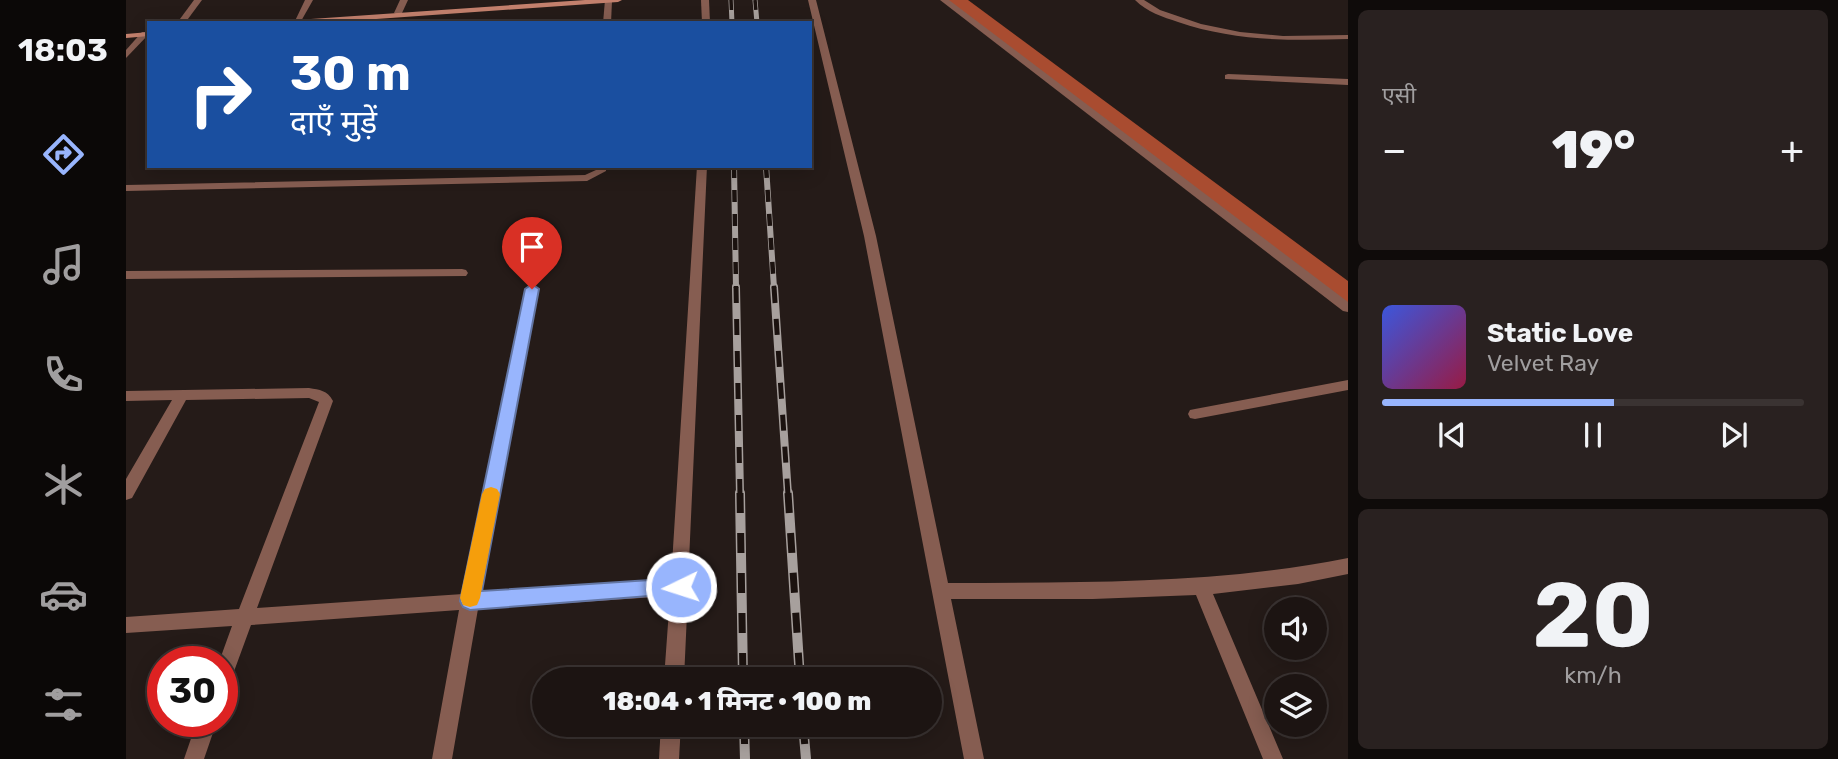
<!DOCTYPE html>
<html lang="hi">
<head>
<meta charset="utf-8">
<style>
	body { margin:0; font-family:Rubik,"Noto Sans Devanagari",sans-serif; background:#292120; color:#f1f3f6; height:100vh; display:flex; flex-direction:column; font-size:26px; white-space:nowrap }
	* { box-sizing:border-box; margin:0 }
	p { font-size:23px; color:#a09e9f }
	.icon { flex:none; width:38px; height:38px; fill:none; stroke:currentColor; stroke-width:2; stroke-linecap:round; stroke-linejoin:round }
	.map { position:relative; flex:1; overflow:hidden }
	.panel { display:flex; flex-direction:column; gap:10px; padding:10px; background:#0f0b0a; width:490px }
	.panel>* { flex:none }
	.banner { position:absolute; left:21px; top:21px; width:665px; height:147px; border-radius:0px; box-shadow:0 4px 18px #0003,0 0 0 2px #3a3332; background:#1a4fa0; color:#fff; overflow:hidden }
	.buttons { position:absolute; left:1138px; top:597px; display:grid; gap:14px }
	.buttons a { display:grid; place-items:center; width:63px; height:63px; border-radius:50%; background:#1c1412; box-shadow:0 4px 18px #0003,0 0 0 2px #3a3332; font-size:35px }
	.speed { position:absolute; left:21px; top:646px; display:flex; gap:14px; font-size:35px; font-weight:700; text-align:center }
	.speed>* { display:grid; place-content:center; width:91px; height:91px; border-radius:50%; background:#1c1412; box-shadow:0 4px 18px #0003,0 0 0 2px #3a3332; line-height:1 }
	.speed .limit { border:10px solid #d22; background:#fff; color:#111 }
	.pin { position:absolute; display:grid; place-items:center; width:60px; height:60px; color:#fff; margin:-72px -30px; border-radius:50% 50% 50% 0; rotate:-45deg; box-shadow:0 0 7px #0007 }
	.pin .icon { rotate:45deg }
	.me { position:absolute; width:77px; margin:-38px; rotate:266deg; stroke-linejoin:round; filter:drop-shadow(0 0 5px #0008) }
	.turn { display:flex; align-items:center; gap:24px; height:147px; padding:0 28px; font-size:32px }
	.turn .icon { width:91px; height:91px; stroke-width:2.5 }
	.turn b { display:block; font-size:49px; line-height:60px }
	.big { font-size:52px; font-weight:800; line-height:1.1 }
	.panel .widget { flex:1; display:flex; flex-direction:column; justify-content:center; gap:10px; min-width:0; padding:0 24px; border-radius:10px; background:#292120 }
	.panel .dial { align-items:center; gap:0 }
	.dial b { font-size:91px; line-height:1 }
	.song { display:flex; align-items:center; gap:21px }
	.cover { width:84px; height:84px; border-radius:10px; background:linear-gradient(135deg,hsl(230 70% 55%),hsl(340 70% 35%)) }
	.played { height:7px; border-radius:4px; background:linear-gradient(90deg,#98b5fd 55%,#3a3332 55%) }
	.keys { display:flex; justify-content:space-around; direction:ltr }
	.heat { display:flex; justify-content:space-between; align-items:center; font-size:38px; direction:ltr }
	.trip { position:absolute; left:406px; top:667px; width:410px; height:70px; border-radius:35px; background:#1c1412; box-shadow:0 4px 18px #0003,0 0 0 2px #3a3332; font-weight:800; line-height:70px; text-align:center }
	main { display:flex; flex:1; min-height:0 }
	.menu { display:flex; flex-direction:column; width:126px; justify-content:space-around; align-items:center; background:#0b0807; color:#a09e9f }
	.menu .icon { width:49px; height:49px }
	.menu .selected { color:#98b5fd }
	.menu b { font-size:32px; color:#f1f3f6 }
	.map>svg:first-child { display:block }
</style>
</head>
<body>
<main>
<nav class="menu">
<b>18:03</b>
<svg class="icon selected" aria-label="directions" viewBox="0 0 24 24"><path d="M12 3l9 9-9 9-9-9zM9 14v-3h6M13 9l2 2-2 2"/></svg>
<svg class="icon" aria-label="music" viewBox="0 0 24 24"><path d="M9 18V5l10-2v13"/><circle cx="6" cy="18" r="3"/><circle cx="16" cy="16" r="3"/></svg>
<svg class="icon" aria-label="phone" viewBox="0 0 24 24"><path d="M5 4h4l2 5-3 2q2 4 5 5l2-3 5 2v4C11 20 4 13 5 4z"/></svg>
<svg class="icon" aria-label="climate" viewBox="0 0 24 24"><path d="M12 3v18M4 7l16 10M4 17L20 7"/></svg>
<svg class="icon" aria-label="car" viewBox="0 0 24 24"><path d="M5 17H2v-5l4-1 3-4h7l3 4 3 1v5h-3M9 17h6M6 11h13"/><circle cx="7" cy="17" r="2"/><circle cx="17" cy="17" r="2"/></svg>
<svg class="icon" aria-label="filters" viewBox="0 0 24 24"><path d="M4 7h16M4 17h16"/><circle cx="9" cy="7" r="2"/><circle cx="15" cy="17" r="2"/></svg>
</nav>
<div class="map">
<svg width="1222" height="759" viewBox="0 0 1222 759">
	<rect width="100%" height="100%" fill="#251b18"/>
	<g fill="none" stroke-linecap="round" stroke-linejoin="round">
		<path fill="#a94c30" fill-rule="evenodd" d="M819,0H842L1222,281V308L1210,305Z"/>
		<g fill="#865d51" fill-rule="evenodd">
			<path d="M68,0H76L59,23H51Z"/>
			<path d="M179,0H187L174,23H168Z"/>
			<path d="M274,0H282L276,13L272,15L268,13Z"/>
			<path d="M479,0L486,1L485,23H477Z"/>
			<path d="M575,0H583L584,23H576Z"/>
			<path d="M682,0H690L750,236L822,583C958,582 1087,585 1222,558V574L1172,584L1087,594L1157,759H1137L1070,595L967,599H825L858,759H838L738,236Z"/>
			<path d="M814,0H823L1222,302V312L1217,311Z"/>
			<path d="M1009,0H1018L1034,10L1075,24L1114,32L1157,36L1222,35V39C1164,41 1107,41 1052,22C1037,17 1021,12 1009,0Z"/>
			<path d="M16,32H22L23,34L0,58V50Z"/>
			<path d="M1102,74L1222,79V85L1099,79V75Z"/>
			<path d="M470,166H480V171L461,181L0,191V185L459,175L470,170Z"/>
			<path d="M571,166H581L562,583L564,587L562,592L558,679H538L544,596L352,609L326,759H306L333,610L125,625L103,685L96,687V662H93L106,626L0,633V617L113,609L193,402L183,398L60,400L6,498L0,500V479L46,400L0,401V391L183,388C194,390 201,390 207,401L131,608L337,594L400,289L406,285L412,289L354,593L545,580Z"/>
			<path d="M336,269L340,270L342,273L340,276L0,279V271Z"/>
			<path d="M1222,380V390L1069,419L1064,418L1062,414L1064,410L1069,409Z"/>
			<path d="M71,721H91L78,759H58Z"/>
			<path d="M535,724H555L553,759H533Z"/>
		</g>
		<g fill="#c3806d" fill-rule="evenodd">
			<path d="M459,0H496L492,2L194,23H152L156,21Z"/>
			<path d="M23,32V36L0,38V34Z"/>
		</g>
		<defs>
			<g id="rail-far3">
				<path d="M605,0L606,23"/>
				<path d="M629,0L631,23"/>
			</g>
			<g id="rail-far2">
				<path d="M608,166L610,288"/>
				<path d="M640,166L648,288"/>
			</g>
			<g id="rail-far1">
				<path d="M610,287L614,495"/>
				<path d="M648,287L662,495"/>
			</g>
			<g id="rail">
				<path d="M614,493L617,679"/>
				<path d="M662,493L674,679"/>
				<path d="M618,724L619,759"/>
				<path d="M677,724L680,759"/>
			</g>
		</defs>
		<use href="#rail-far3" stroke="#a7a09d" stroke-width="5"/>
		<use href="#rail-far2" stroke="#a7a09d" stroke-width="6"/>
		<use href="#rail-far1" stroke="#a7a09d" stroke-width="8"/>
		<use href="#rail" stroke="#a7a09d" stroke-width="10"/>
		<use href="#rail-far3" stroke="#1b120f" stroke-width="3.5" stroke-dasharray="10" stroke-linecap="butt"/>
		<use href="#rail-far2" stroke="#1b120f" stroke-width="4.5" stroke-dasharray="12" stroke-linecap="butt"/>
		<use href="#rail-far1" stroke="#1b120f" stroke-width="5" stroke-dasharray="16" stroke-linecap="butt"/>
		<use href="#rail" stroke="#1b120f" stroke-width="7" stroke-dasharray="20" stroke-linecap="butt"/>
	</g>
	<path fill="#98b5fd" stroke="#6376a4" stroke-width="2" d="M406,284L413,289L356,591L555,578L562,580L565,587L562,593L344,610L337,607L334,601L399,289Z"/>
	<path fill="#f59e0b" d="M365,487L371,489L374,494L354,598L351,605L344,607L337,605L334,598L356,494L359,489Z"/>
</svg>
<div class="buttons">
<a><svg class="icon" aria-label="sound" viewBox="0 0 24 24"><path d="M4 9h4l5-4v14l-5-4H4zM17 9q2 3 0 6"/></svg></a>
<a><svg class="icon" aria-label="layers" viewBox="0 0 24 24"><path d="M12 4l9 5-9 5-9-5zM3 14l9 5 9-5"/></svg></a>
</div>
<div class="speed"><div class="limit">30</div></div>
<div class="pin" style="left:406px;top:289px;background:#d93025"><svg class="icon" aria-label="arrive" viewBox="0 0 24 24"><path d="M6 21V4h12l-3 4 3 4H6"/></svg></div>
<svg class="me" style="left:555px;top:587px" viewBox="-20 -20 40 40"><circle r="17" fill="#98b5fd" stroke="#fff" stroke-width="3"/><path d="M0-11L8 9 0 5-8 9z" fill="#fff"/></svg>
<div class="trip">18:04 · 1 मिनट · 100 m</div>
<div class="banner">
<div class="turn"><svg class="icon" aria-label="right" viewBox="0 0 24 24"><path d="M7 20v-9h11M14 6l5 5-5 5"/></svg><div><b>30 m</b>दाएँ मुड़ें</div></div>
</div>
</div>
<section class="panel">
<div class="widget"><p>एसी</p>
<div class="heat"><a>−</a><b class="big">19°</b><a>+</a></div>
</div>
<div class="widget">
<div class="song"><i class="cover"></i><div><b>Static Love</b><p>Velvet Ray</p></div></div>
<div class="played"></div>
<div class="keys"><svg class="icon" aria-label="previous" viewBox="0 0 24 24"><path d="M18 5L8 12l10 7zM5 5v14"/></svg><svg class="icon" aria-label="pause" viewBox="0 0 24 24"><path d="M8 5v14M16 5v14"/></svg><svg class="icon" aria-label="next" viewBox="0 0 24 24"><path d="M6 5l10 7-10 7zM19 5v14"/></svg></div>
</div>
<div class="widget dial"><b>20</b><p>km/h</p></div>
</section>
</main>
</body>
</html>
